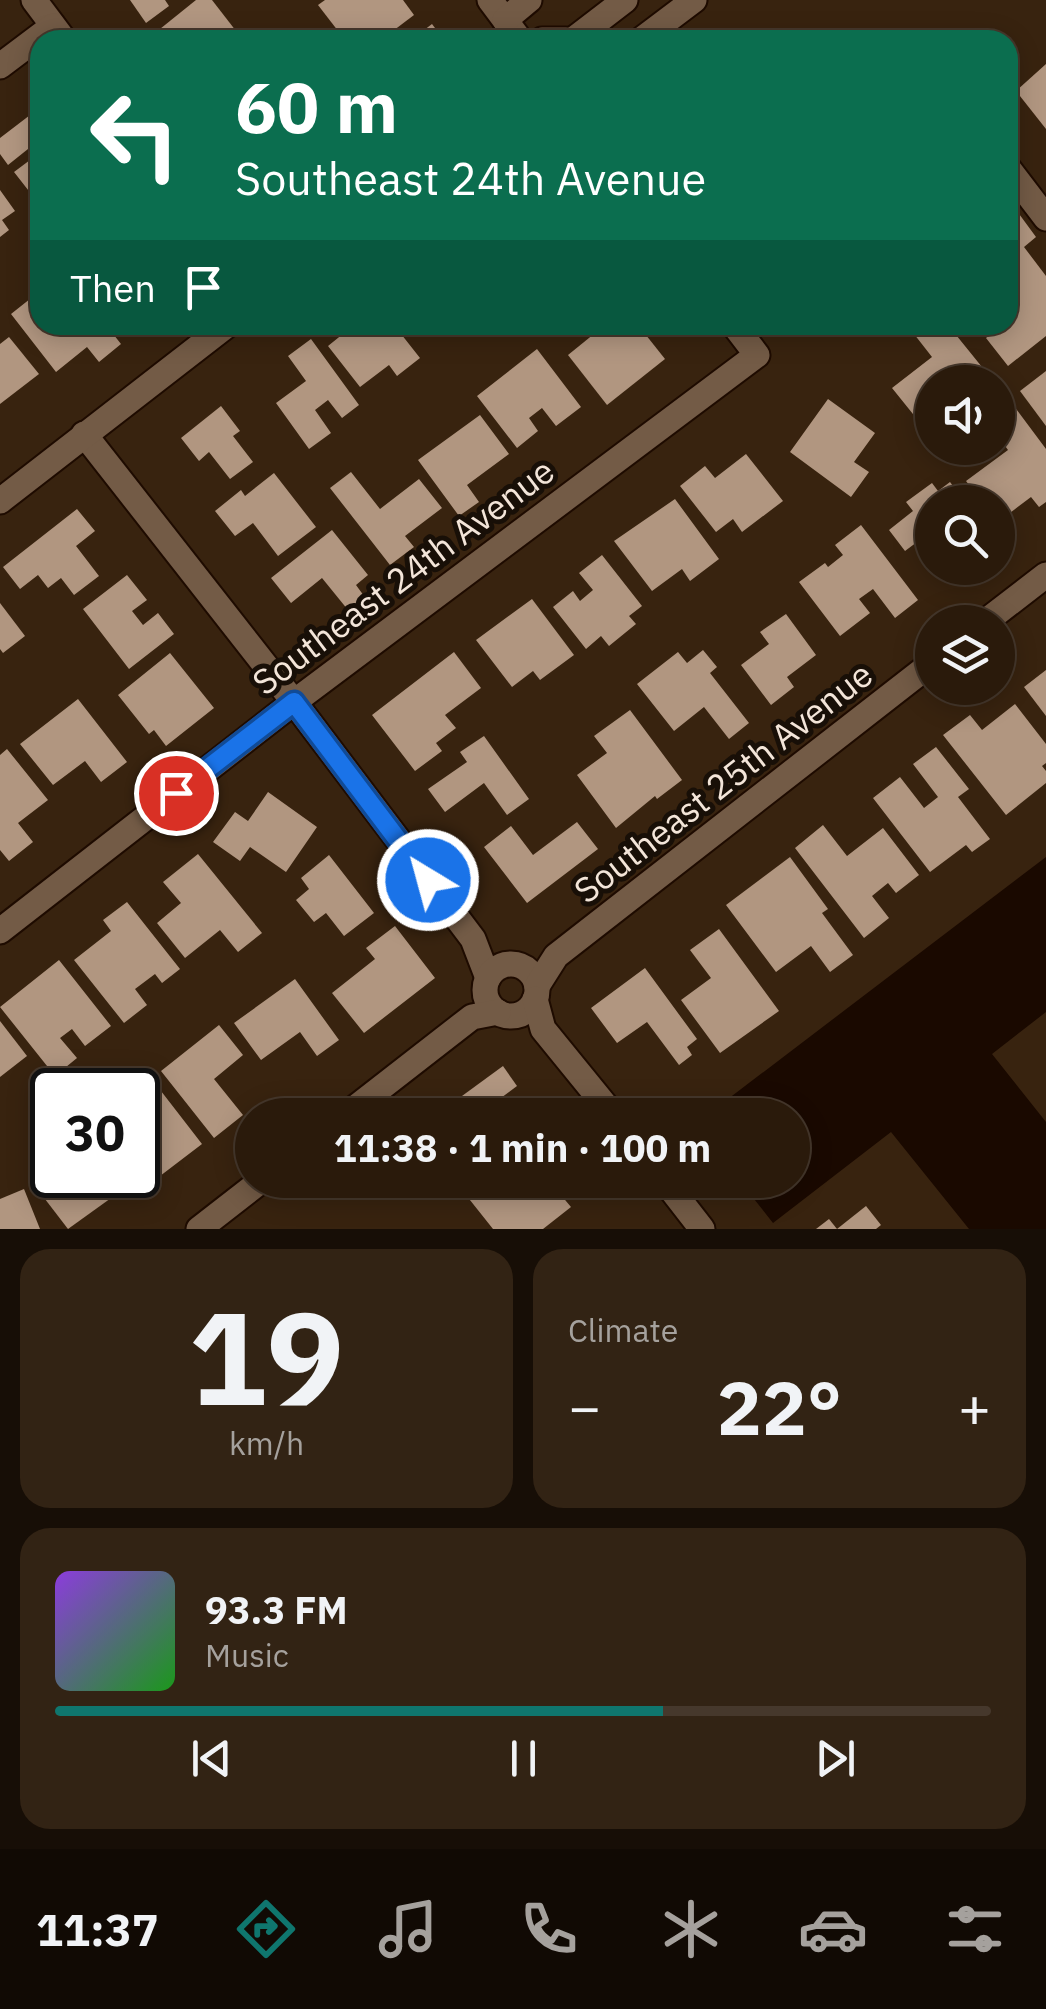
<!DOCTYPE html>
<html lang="en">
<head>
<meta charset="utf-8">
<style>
	body { margin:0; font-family:"IBM Plex Sans",sans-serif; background:#322314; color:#f1f3f6; height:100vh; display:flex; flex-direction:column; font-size:38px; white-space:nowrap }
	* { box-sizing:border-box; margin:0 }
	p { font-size:32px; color:#a5a19d }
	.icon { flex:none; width:55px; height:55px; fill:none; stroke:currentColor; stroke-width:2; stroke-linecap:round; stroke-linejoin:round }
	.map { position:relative; height:1229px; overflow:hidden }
	.sheet { display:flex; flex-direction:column; gap:20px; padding:20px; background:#170e06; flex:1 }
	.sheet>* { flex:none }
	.banner { position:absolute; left:30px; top:30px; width:988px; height:305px; border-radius:30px; box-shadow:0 5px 25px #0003,0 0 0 2px #46382c; background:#0b6e4f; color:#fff; overflow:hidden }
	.fabs { position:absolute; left:915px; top:365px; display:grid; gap:20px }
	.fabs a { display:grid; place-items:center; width:100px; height:100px; border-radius:50%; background:#2a1a0b; box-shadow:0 5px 25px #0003,0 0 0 2px #46382c; font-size:50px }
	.speed { position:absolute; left:30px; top:1068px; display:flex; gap:20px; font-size:50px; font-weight:700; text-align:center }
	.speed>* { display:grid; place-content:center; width:130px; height:130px; border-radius:50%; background:#2a1a0b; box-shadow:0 5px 25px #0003,0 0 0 2px #46382c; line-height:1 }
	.speed .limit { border:5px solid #111; border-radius:15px; background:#fff; color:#111 }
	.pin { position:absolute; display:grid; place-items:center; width:85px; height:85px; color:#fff; margin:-42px; border:5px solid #fff; border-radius:50%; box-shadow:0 2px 10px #0007 }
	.me { position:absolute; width:110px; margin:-55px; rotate:323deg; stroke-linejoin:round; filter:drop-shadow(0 0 8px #0008) }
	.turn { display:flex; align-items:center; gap:35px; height:210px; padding:0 40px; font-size:45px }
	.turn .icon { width:130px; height:130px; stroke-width:2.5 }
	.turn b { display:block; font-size:70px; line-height:85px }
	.then { display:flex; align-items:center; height:95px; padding:0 40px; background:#0003; gap:20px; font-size:38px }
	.big { font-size:75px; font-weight:700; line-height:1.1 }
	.sheet .tile { flex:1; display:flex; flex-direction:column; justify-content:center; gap:15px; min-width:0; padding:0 35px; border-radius:30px; background:#322314 }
	.sheet .dial { align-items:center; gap:0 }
	.dial b { font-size:130px; line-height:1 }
	.song { display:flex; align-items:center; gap:30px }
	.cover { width:120px; height:120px; border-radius:15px; background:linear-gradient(135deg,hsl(270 70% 55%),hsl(120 70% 35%)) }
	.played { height:10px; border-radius:5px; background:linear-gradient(90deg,#0f766e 65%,#46382c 65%) }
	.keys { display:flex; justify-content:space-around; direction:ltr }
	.heat { display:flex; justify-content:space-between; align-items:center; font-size:55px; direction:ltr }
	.sheet .tiles { flex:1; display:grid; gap:20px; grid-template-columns:1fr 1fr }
	.tile:last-child { grid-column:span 2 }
	.trip { position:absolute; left:235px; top:1098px; width:575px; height:100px; border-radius:50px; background:#2a1a0b; box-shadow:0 5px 25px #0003,0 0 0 2px #46382c; font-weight:700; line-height:100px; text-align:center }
	.menu { display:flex; height:160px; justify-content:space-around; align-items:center; background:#110a04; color:#a5a19d }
	.menu .icon { width:70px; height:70px }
	.menu .active { color:#0f766e }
	.menu b { font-size:45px; color:#f1f3f6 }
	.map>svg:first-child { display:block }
</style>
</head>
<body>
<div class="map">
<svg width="1046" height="1229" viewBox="0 0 1046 1229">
	<rect width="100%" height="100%" fill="#38230f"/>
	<path fill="#1a0900" d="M1046,857V1012L992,1054L1046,1122V1229H969L891,1132L773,1223L739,1180H792V1115H707Z"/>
	<g fill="#b19680">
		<path d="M130,0H165L169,6L146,23Z"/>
		<path d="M196,0H212L243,40H161L155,33Z"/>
		<path d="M325,0H403L414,15L381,40H345L318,5Z"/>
		<path d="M432,24L444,40H411Z"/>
		<path d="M1046,64V129L1016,91Z"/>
		<path d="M34,112L40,119V189L32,195L14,172L34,157L28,149L8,165L0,154V138Z"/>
		<path d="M0,190L15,211L2,220L9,230L0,237Z"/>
		<path d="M1008,199L1036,237L1024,247L1046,276V336L1008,366L986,338L996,330L992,325H1008Z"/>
		<path d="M40,291V325H106L121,344L99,362L87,347L56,372L11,314Z"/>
		<path d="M354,325H394L420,358L397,376L389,365L360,387L328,346Z"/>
		<path d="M605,325H638L665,359L607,405L568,355Z"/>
		<path d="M907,325H948L986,372L973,382H932V415L921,424L892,388L932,357Z"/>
		<path d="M9,337L39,374L0,404V344Z"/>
		<path d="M311,339L359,405L342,418L328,400L315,410L331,433L309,449L276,403L306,381L288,356Z"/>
		<path d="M537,349L581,407L556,426L542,408L529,418L538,431L517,448L477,396Z"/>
		<path d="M1046,371V426L1020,391Z"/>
		<path d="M828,399L875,433L854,462L869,472L851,497L790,452Z"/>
		<path d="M1011,402L1046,449V502L1039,507L1031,497L998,522V502H982L966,481L1008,450L998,436V413Z"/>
		<path d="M221,406L240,431L233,436L253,462L230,479L209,452L199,461L181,438Z"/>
		<path d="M480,415L509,454L467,485L479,502L459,516L418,460Z"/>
		<path d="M746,454L783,501L742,532L733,519L716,532L680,486L705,466L715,478Z"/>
		<path d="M351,472L380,509L419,479L442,508L405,536L414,547L390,565L330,488Z"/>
		<path d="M274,473L316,527L278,556L253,523L235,536L215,511L241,490L245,496Z"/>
		<path d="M950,482L965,502H932V547L925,553L917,542L905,551L889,530L913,511L906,502L932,483L938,491Z"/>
		<path d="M675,499L719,559L690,581L682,569L652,591L614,541Z"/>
		<path d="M77,509L95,531L76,546L99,576L74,595L61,578L48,588L38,575L20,589L3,567Z"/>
		<path d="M861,525L918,600L895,618L873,589L859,599L870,613L840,636L799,582L825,563L828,567L843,555L835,545Z"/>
		<path d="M332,530L368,575L356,585L364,596L348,610L322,578L291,603L271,578Z"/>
		<path d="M602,555L642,606L629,616L636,624L609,646L601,636L586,649L553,607L573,591L580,601L593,590L579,573Z"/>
		<path d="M127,575L147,600L132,611L143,625L158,613L174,634L129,669L83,609Z"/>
		<path d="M532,599L574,655L540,680L533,671L512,687L476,640Z"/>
		<path d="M0,603L25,636L3,653L0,649Z"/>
		<path d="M786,614L816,655L787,677L794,687L771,705L741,665L769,644L760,632Z"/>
		<path d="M703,650L717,667L710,673L749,723L729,739L704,707L674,731L637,684L678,652L687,663Z"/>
		<path d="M454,652L481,688L445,715L456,728L436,743L442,751L415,771L372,715Z"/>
		<path d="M170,653L214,708L166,746L154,730L149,734L118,695Z"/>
		<path d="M1046,670V716L1024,687Z"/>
		<path d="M78,699L127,762L101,782L85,761L53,785L20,744Z"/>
		<path d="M1015,704L1046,744V763L1042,766L1046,771V783L1006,815L943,735L970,715L982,730Z"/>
		<path d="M630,710L682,780L657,799L655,796L616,828L577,775L607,753L594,736Z"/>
		<path d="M484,736L529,799L507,815L484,783L445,812L428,789L467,762L460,752Z"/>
		<path d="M936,747L969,789L958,797L990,839L972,852L966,845L930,872L873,798L900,777L924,808L938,797L913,764Z"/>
		<path d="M7,749L48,800L18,823L33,842L9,861L0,850V755Z"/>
		<path d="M268,792L317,827L286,872L250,847L240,861L213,842L235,812L248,821Z"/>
		<path d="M577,822L598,849L527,903L484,847L511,826L533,855Z"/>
		<path d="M823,825L847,856L883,828L919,875L896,893L888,883L872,896L889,918L864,938L795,848Z"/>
		<path d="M198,854L262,933L238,952L220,930L185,958L157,923L181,903L163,882Z"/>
		<path d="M329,855L374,913L344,936L326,913L314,922L296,900L309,889L301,878Z"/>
		<path d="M790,857L828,909L822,913L853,955L830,972L811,946L776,972L726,905Z"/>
		<path d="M127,902L180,969L162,983L155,974L135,989L147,1005L124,1023L74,960L111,931L103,920Z"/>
		<path d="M395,926L435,978L364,1033L332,993L375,959L366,948Z"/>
		<path d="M719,929L779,1011L720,1053L681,1000L711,978L690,950Z"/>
		<path d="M59,960L111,1026L85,1046L72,1029L60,1038L77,1058L55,1076L0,1007Z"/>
		<path d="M645,968L697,1039L687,1047L692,1055L679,1065L647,1022L617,1043L591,1008Z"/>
		<path d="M295,979L339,1040L317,1056L300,1032L261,1060L234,1023Z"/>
		<path d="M0,1021L27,1056L0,1077Z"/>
		<path d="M219,1025L243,1055L214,1079L243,1115L214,1138L161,1071Z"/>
		<path d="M503,1066L517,1086L478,1115H436Z"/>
		<path d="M144,1069L202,1144L143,1189L133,1175H138V1139L155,1126L140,1107L138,1109V1090H116Z"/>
		<path d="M52,1173L115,1175L125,1188L68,1229L35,1186Z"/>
		<path d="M404,1180H428L412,1192Z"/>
		<path d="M474,1180H539L544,1186L550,1182L571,1207L543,1229H493L462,1190Z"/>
		<path d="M24,1189L40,1229H0V1199Z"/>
		<path d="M866,1206L881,1225L876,1229H837Z"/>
		<path d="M829,1219L837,1229H816Z"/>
	</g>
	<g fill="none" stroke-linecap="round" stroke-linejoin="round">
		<defs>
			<g id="minor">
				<path d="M34,0L64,40"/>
				<path d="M490,0L520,40"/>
				<path d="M505,20L529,0"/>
				<path d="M542,40H566"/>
				<path d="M573,40L625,0"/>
				<path d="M641,40L694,0"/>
				<path d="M0,66L53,26"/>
				<path d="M1008,168L1046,218"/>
				<path d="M84,434L294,702L473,939L488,978"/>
				<path d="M0,501L227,325"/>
				<path d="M985,622L1046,575"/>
				<path d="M0,931L294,702L757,355L734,325"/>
				<circle cx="511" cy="990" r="26"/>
				<path d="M537,986L556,956L932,663"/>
				<path d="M535,999L543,1029L613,1115"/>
				<path d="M346,1115L472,1017L498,1012"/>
				<path d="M664,1180L702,1229"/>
				<path d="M199,1229L262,1180"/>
			</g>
		</defs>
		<use href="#minor" stroke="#1e0b00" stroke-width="29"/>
		<use href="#minor" stroke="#735b46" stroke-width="25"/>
	</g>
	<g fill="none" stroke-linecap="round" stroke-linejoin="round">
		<defs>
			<path id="route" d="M176,793L294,702L428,880"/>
		</defs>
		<use href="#route" stroke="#114b97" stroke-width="25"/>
		<use href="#route" stroke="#1a73e8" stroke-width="18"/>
	</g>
	<g text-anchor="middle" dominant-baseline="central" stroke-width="10" stroke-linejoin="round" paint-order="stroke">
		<g font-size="35" fill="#f3e5d9" stroke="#180f07">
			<text transform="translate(403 576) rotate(-37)">Southeast 24th Avenue</text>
			<text transform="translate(723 782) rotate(-38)">Southeast 25th Avenue</text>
		</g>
	</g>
</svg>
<div class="fabs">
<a><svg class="icon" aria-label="sound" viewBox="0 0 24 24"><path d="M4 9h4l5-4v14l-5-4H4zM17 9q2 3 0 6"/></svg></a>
<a><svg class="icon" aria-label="search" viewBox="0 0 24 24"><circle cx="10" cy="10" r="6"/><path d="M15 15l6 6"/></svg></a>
<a><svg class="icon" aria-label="layers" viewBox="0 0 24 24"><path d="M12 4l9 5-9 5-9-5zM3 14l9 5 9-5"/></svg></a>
</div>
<div class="speed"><div class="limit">30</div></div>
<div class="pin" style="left:176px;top:793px;background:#d93025"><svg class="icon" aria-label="arrive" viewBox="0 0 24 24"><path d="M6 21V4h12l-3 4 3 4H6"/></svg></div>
<svg class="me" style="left:428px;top:880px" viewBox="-20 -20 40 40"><circle r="17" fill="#1a73e8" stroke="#fff" stroke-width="3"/><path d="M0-11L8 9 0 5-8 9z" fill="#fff"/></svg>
<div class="trip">11:38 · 1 min · 100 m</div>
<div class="banner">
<div class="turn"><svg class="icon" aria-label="left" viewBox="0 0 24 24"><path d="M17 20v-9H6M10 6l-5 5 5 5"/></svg><div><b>60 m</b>Southeast 24th Avenue</div></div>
<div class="then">Then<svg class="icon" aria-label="arrive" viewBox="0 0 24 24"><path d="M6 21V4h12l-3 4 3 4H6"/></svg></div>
</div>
</div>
<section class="sheet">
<div class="tiles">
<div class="tile dial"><b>19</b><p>km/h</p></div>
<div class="tile"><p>Climate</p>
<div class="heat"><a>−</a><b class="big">22°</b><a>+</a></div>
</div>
<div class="tile">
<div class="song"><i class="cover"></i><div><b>93.3 FM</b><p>Music</p></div></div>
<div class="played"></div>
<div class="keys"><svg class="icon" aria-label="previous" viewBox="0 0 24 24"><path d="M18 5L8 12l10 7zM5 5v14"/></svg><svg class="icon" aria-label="pause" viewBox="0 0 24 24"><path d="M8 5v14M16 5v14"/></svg><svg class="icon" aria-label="next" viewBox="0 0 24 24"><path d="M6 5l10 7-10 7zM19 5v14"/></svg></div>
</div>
</div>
</section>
<nav class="menu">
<b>11:37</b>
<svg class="icon active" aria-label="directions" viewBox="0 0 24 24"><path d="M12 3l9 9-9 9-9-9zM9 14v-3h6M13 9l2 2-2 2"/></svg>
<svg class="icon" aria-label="music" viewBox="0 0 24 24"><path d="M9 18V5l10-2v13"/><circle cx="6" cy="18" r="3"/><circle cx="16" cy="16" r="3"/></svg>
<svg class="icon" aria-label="phone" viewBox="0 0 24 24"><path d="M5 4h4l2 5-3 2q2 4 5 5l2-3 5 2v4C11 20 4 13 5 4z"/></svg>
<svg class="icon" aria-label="climate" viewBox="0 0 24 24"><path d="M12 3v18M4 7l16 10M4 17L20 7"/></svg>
<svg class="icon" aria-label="car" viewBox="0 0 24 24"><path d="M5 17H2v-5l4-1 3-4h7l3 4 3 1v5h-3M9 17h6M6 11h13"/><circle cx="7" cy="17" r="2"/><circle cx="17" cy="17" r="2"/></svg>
<svg class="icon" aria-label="filters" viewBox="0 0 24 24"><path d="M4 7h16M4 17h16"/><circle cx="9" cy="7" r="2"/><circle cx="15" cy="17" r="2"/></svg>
</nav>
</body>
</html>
